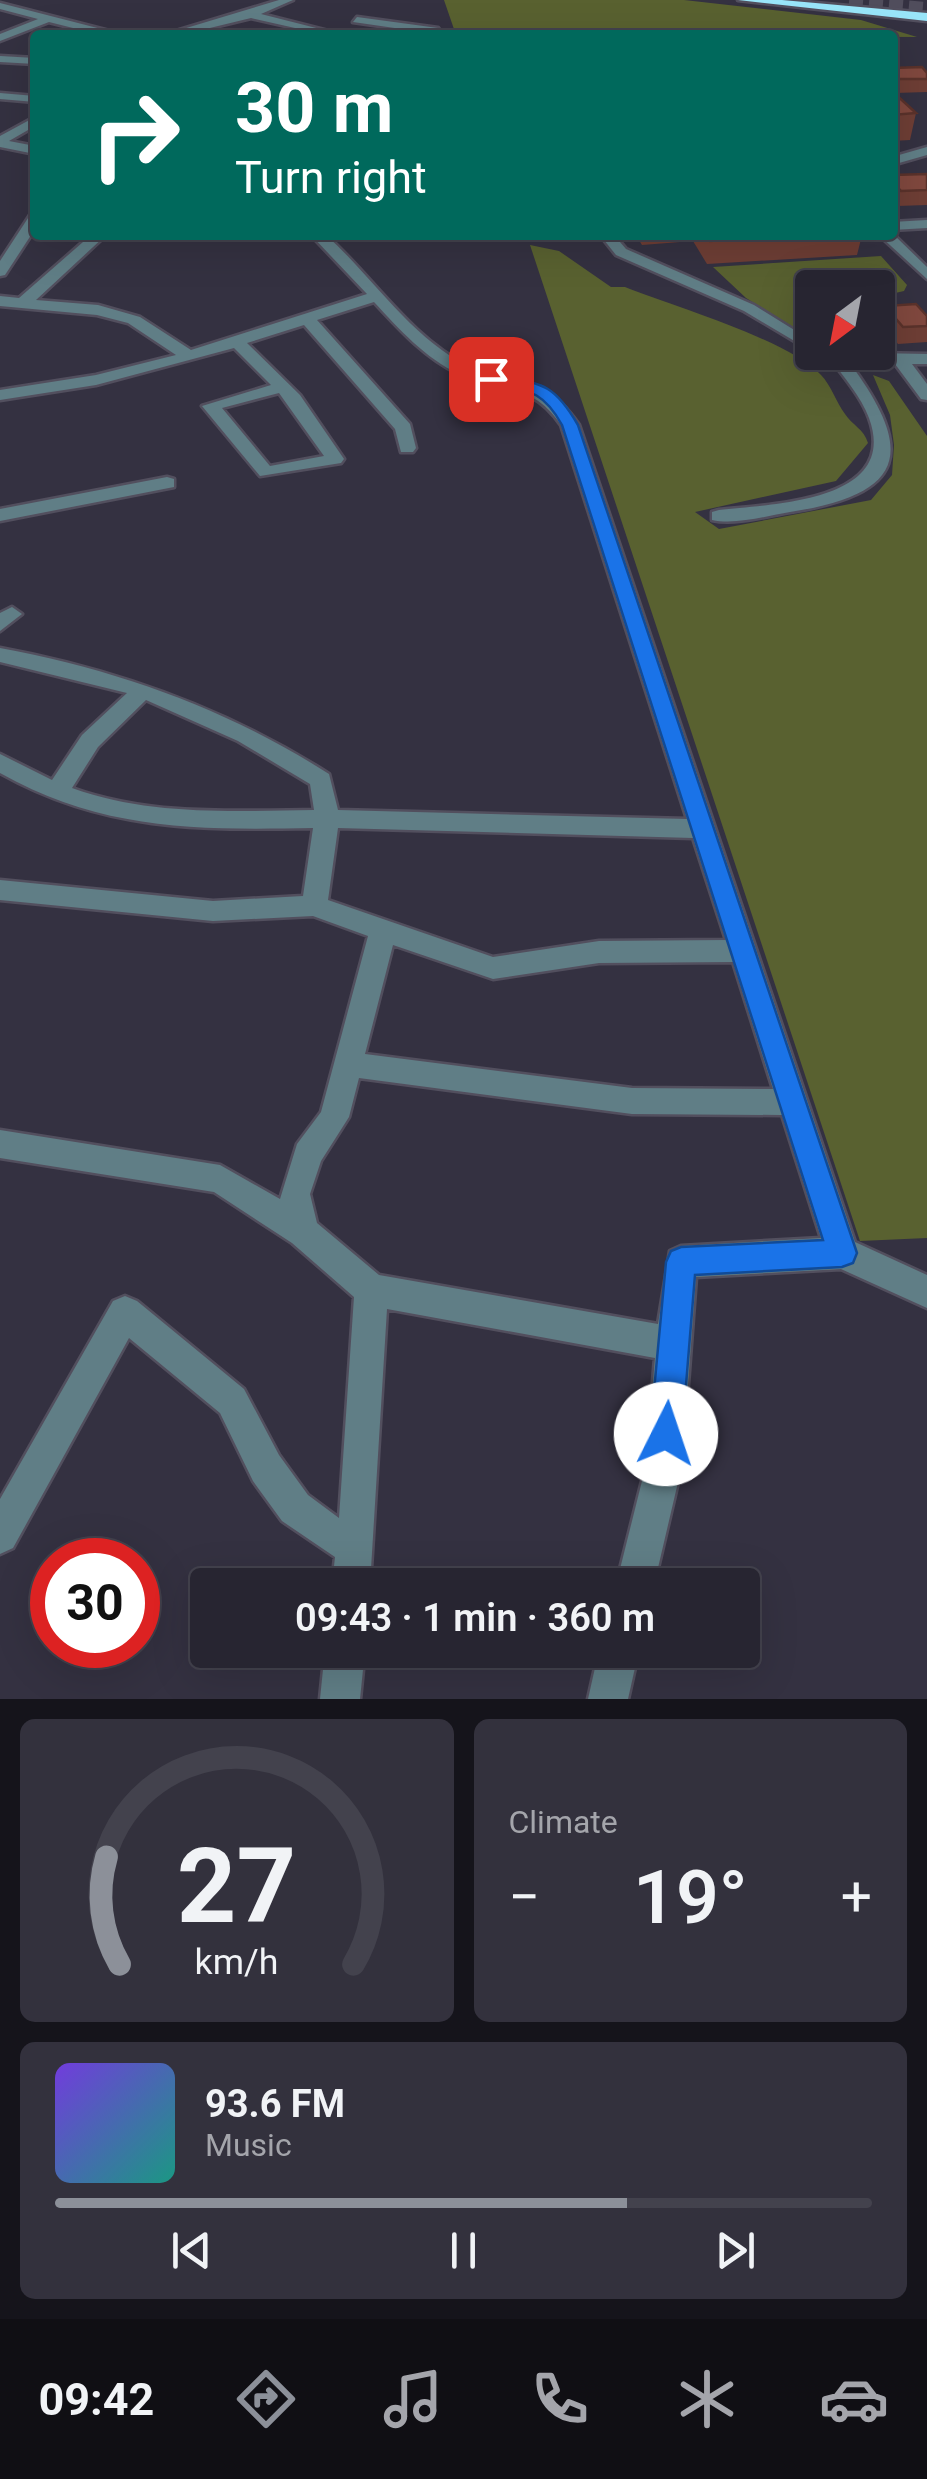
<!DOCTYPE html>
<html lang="en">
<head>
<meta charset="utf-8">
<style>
	body { margin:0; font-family:Roboto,sans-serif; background:#33313d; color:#f1f3f6; height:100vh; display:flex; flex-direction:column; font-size:38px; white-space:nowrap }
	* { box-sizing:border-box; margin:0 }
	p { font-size:32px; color:#a4a5ab }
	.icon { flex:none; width:55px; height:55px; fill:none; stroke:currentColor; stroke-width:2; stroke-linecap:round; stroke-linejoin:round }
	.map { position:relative; height:1699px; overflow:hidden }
	.details { display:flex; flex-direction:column; gap:20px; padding:20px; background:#15141b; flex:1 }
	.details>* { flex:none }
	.guide { position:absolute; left:30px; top:30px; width:868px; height:210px; border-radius:10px; box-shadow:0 10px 40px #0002,0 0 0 2px #43424d; background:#00695c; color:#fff; overflow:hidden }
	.needle { width:65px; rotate:212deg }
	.tools { position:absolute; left:795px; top:270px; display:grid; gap:20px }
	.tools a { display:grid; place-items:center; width:100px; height:100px; border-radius:10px; background:#272531; box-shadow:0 10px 40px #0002,0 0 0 2px #43424d; font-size:50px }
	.speed { position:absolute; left:30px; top:1538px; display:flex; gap:20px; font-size:50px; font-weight:700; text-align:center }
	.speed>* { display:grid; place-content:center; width:130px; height:130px; border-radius:50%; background:#272531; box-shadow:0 10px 40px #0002,0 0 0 2px #43424d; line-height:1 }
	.speed .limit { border:15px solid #d22; background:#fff; color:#111 }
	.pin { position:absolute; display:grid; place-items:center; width:85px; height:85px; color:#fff; margin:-42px; border-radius:20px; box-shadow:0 5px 15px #0006 }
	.me { position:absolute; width:110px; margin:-55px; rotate:4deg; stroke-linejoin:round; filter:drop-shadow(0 0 8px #0008) }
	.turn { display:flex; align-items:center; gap:35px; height:210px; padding:0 40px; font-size:45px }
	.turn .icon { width:130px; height:130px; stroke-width:2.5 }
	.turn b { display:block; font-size:70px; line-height:85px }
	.big { font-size:75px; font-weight:600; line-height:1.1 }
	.details .card { flex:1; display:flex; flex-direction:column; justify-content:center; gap:15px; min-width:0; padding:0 35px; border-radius:15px; background:#33313d }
	.details .dial { align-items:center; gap:0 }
	.dial svg { height:260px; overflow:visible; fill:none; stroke:#43424d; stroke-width:7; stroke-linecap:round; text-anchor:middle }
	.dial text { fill:#f1f3f6; stroke:none }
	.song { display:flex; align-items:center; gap:30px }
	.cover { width:120px; height:120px; border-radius:15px; background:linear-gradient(135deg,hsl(260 70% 55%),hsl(170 70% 35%)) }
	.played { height:10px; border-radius:5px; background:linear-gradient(90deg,#8c9099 70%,#43424d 70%) }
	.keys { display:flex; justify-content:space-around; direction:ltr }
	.heat { display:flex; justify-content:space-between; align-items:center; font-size:55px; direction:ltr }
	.details .tiles { flex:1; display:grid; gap:20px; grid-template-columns:1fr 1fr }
	.card:last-child { grid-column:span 2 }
	.trip { position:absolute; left:190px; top:1568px; width:570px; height:100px; border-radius:10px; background:#272531; box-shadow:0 10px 40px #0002,0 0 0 2px #43424d; font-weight:600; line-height:100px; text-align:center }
	.menu { display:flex; height:160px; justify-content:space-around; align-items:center; background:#100f14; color:#a4a5ab }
	.menu .icon { width:70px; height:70px }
	.menu .current { color:#8c9099 }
	.menu b { font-size:45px; color:#f1f3f6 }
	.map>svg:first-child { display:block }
</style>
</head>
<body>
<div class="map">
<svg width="927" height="1699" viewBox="0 0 927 1699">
	<rect width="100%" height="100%" fill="#343141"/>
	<g fill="#596130">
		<path d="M444,0H684L861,20L917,37L456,35Z"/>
		<path d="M530,245L559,251L611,287H625C673,306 789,340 821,375C831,385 836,402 845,414C852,425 864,429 868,443L836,481L695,512L719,529L871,500L892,475L894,445L890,415L873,375L889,381L927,436V1238L860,1241Z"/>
		<path d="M881,256L907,285L904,291L878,297V288H812V339L746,298L713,267Z"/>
	</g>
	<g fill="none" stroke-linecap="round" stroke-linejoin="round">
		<path stroke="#504d5c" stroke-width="14" stroke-dasharray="14 6" stroke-linecap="butt" d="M849,2L927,9"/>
		<defs>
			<g id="minor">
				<path d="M279,0H293L261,14L332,32L326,35L251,18L181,35H163Z"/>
				<path d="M0,3L117,33L118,35H101L49,22L0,41V34L38,19L0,9Z"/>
				<path d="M357,17L438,28L443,35L353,22Z"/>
				<path d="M0,56L35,58V64L0,62Z"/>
				<path d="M0,93L35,96V102L0,99Z"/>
				<path d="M35,117V126L9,141L35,146V154L0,147V136Z"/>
				<path d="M927,147V155L892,165V157Z"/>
				<path d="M35,214V229L5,275L0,276V261L30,215Z"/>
				<path d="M927,220V228L892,230V222Z"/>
				<path d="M892,233L927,267V279L879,235Z"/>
				<path d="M91,235H106L36,300L98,305L140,317L191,350L367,294L311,235H326C373,277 410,337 468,366C520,392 538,367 579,425L855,1242L927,1275V1308L841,1269L696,1277L682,1465L654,1585H616L646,1465L655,1358L387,1309L370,1585H332L335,1557L282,1521L253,1481L220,1413L129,1338L13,1548L0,1554V1499L113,1301L125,1296L137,1301L244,1389L279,1455L308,1495L339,1518L354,1297L292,1243L214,1192L0,1158V1130L220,1165L280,1199L297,1144L321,1112L368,936L313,916L213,921L0,900V880L213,901L303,896L313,828C198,830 103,831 0,773V754L52,780L82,735L127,693L0,662V648C119,670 227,709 329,774L338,810L687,819L561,425C530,380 502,395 459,374C425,358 399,329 374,302L317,320L410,424L416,448L413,452H401L395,429L304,325L247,343L300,395L344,459L341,463L260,476L202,406L271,385L234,348L96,385L0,400V390L96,375L176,355L128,323L97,315L0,306V296L19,298ZM279,393L324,456L270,466L222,408ZM146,700L238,741L310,784L314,810C233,811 149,816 72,788L98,747ZM338,828L693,838L726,940L599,941L493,957L328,900ZM393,945L493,979L599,963L733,962L773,1089L632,1088L365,1054ZM359,1078L632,1114L782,1115L821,1238L681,1246L670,1251L658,1324L379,1275L317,1223L310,1194L321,1161L349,1117Z"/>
				<path d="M600,235H614L626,249L754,305L812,341L813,352L744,311L616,255Z"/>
				<path d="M821,352L927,354V364H912L927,384V400L921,399L895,364L849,362C916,452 906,494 790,512C766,516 736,525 712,520V512L719,510C772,504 900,502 869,418C861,396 844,378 831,359L822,357Z"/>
				<path d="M167,477L174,479V487L0,521V509Z"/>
				<path d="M12,607L22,614L0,631V613Z"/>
				<path d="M325,1650H365L360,1699H320Z"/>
				<path d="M599,1650H639L628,1699H588Z"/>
			</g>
			<path id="highway" d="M738,0H782L927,13V21Z"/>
		</defs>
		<use href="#minor" stroke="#524f5e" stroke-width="5"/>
		<use href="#highway" stroke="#524f5e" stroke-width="5"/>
		<use href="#minor" fill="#607e86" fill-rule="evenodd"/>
		<use href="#highway" fill="#99e5f9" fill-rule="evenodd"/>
	</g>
	<g fill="#6e3e35">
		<path d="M892,68L927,73V92L895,93L916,113L910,140L892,141Z"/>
		<path d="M927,174V205L897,206L892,201V175Z"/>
		<path d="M636,235H681L680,242L642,245Z"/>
		<path d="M693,235H862L857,255L707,264L693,241Z"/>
		<path d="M885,306L927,316V342L898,344L881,322Z"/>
	</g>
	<g fill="#80483e" stroke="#5a322b" stroke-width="2.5">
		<path d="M922,67L927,73V79H896L892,75V68Z"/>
		<path d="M892,91L916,113L892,115Z"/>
		<path d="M927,174V190L901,191L892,182V175Z"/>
		<path d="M706,235H816L710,241Z"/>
		<path d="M916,304L927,316V326L903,327L885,306Z"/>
	</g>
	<path fill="#1a73e8" stroke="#114b97" stroke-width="2.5" d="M491,375C540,384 552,380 578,425L857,1253L853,1263L842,1267L695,1275L682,1434L677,1446L666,1451L655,1446L650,1434L666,1262L671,1251L681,1247L823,1240L562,425C541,387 525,391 486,382L484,379Z"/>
</svg>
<div class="tools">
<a><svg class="needle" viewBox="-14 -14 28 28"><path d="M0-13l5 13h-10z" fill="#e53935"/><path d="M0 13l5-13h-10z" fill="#a4a5ab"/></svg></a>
</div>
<div class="speed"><div class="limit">30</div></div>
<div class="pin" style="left:491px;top:379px;background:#d93025"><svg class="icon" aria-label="arrive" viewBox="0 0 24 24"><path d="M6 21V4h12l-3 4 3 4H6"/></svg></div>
<svg class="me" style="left:666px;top:1434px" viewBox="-20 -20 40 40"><circle r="19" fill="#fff"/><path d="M0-13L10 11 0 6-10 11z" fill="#1a73e8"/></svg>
<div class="trip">09:43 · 1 min · 360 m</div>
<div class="guide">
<div class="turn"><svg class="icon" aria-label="right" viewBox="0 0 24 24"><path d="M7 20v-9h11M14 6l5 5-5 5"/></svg><div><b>30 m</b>Turn right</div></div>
</div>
</div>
<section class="details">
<div class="tiles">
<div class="card dial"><svg viewBox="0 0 100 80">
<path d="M14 69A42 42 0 1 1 86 69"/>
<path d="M14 69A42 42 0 0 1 10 36" stroke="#8c9099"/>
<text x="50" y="56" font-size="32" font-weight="700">27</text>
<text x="50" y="72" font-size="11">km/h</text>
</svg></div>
<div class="card"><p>Climate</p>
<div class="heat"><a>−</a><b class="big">19°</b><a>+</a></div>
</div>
<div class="card">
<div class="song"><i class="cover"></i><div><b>93.6 FM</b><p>Music</p></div></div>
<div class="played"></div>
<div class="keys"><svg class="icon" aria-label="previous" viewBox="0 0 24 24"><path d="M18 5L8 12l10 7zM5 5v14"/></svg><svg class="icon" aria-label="pause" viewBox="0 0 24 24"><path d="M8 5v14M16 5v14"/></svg><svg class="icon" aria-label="next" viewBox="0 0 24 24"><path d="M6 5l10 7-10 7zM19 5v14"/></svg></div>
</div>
</div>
</section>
<nav class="menu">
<b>09:42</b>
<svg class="icon current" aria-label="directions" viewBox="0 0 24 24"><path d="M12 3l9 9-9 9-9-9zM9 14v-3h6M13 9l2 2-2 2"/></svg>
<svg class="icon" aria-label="music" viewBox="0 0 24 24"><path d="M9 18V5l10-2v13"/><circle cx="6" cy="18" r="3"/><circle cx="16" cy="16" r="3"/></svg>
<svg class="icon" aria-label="phone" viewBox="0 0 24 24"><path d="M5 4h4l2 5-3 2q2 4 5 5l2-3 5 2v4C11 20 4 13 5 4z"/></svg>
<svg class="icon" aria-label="climate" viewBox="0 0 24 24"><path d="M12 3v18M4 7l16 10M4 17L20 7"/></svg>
<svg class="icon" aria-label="car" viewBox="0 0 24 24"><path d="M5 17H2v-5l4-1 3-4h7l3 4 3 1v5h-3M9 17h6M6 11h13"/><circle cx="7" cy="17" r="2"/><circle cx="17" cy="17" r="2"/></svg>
</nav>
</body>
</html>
